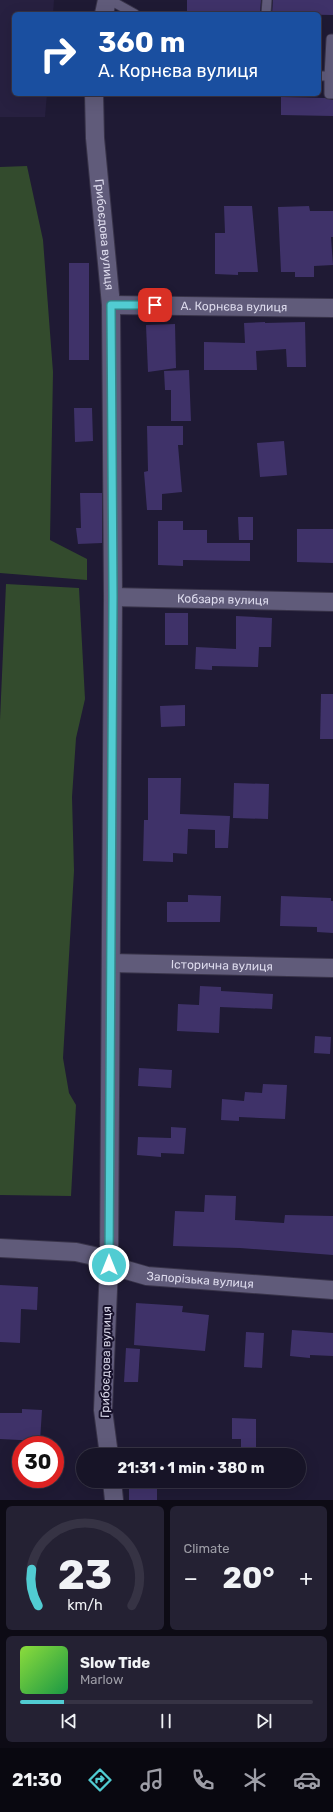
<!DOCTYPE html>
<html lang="en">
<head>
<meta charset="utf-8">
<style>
	body { margin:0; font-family:Rubik,sans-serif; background:#242133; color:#f1f3f6; height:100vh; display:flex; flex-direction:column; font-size:15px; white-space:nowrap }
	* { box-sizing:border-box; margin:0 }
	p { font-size:13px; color:#9e9ea7 }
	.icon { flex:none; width:22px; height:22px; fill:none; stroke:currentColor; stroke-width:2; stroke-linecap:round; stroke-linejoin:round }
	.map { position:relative; height:1500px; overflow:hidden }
	.drawer { display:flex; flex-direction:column; gap:6px; padding:6px; background:#0d0b15; flex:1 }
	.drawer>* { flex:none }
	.hud { position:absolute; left:12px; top:12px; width:309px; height:84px; border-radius:6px; box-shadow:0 4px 16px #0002,0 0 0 1px #363344; background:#1a4fa0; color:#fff; overflow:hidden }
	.speed { position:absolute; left:12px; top:1436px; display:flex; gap:8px; font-size:20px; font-weight:700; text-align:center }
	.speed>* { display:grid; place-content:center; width:52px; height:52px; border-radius:50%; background:#171427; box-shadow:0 4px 16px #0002,0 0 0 1px #363344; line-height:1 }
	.speed .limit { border:6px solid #d22; background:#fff; color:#111 }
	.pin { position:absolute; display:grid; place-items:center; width:34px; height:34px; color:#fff; margin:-17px; border-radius:8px; box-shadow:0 2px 6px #0006 }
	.me { position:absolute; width:44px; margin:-22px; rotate:0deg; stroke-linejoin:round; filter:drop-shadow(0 0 3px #0008) }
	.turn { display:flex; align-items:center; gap:14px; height:84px; padding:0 20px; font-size:18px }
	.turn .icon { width:52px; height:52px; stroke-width:2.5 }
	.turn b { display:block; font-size:28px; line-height:34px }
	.big { font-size:30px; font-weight:700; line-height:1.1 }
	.drawer .widget { flex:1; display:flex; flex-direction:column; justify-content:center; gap:6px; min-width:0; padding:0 14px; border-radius:6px; background:#242133 }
	.drawer .dial { align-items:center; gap:0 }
	.dial svg { height:104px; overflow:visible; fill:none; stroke:#363344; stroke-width:7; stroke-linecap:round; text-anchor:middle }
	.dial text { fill:#f1f3f6; stroke:none }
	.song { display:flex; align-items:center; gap:12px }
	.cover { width:48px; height:48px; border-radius:6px; background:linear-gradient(135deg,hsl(90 70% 55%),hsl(140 70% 35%)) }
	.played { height:4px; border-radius:2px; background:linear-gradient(90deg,#51ccd2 15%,#363344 15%) }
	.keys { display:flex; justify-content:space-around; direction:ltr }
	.heat { display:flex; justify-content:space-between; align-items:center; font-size:22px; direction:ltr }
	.drawer .tiles { flex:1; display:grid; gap:6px; grid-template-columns:1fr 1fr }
	.widget:last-child { grid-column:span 2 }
	.trip { position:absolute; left:76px; top:1448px; width:230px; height:40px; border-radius:20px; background:#171427; box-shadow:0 4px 16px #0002,0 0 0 1px #363344; font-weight:700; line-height:40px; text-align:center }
	.tabs { display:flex; height:64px; justify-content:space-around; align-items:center; background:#090810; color:#9e9ea7 }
	.tabs .icon { width:28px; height:28px }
	.tabs .on { color:#51ccd2 }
	.tabs b { font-size:18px; color:#f1f3f6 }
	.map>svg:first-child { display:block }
</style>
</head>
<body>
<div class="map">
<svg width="333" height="1500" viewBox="0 0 333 1500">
	<rect width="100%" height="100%" fill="#1f1a34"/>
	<path fill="#272040" d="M0,0H54L53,14H14V94H47L45,117H0Z"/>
	<g fill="#334b2d">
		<path d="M27,166L43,240L53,372L50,540L87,559V580L0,573V167Z"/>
		<path d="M6,584L79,588L85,699L76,738L72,797L74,871L63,1058L69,1093L76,1105L71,1196L0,1195V720Z"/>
	</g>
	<g fill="#3f3269">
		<path d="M187,0H261L260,14L187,12Z"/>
		<path d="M273,0H333V15L272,14Z"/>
		<path d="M281,97L325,98L333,100V116L281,115Z"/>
		<path d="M224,206H252L258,272H238V275L215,274V233H225Z"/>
		<path d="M309,206L310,211H333V237H331L333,265L314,266V277H295V272H281L278,207Z"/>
		<rect x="69" y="263" width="20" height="97"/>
		<path d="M265,322V323L305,322L306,367H287L286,349L256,351L257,370H204V342L245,343L244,323Z"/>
		<path d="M175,324L176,368L148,372L146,325Z"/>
		<path d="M189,370L191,421H171V390H165L164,371Z"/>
		<path d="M74,408H92L93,441L75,442Z"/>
		<path d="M147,426H183V445H178L182,492L162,494V510H147L144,472L148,471Z"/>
		<path d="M284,441L287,475L260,477L257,443Z"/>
		<path d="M80,493H102V543L78,544L76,528H81Z"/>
		<path d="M238,517H253V540H239Z"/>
		<path d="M158,521H183V530H207V543H250V561L183,560V566L158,565Z"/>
		<path d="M297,529H333V563L297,562Z"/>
		<rect x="165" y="613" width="23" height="32"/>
		<path d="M236,616L272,618L271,647H259L258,667L212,666V670L195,669L196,647L236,649Z"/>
		<path d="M321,694H333V739H320Z"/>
		<path d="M185,705V726L161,727L160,706Z"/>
		<path d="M148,778H181L180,814L230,816L228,848H215V830L188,829L187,854L173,853V862L143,861L144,820H148Z"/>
		<path d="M234,783L269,784L268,819L233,818Z"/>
		<path d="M188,895L221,896L220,922H167V902H188Z"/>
		<path d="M281,896L331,898V901H333V933L317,932V927L280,926Z"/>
		<path d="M200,986L221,987V991L273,994L272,1009L220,1007L219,1033L177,1031L178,1004L199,1005Z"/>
		<path d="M315,1036L331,1037L330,1054L314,1053Z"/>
		<path d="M139,1068L172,1070L171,1088L138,1086Z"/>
		<path d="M263,1084L287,1085L285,1119L239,1117V1121L221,1120L222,1099L244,1101L245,1092L262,1093Z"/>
		<path d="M171,1127L186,1128L184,1154L161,1153V1157L137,1155L138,1137L171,1138Z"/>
		<path d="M205,1195L236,1196L235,1220L284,1223L285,1215L333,1216V1255L240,1248L173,1246L175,1211L204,1212Z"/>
		<path d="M0,1285L38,1287L37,1310L21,1309L20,1343L0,1342Z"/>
		<path d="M136,1303L183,1306L182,1312L209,1315L205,1351L134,1345Z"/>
		<path d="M292,1330L333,1333V1356L310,1355V1358L290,1356Z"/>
		<path d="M246,1332L264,1333L262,1368L244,1367Z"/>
		<path d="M126,1348L140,1349L138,1382H124Z"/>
		<path d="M22,1409L42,1410L40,1441L0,1439V1413H22Z"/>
		<path d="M232,1418L256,1419V1447H241V1439H232Z"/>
		<path d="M129,1485L157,1486V1500H129Z"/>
	</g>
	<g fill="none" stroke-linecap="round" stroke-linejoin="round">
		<defs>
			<g id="service">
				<path d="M110,0L135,14"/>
				<path d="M266,14L267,0"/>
				<path d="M319,76H329L331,39H333"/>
				<path d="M329,76V94H333"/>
			</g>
			<g id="minor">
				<path d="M104,14L107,0"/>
				<path id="s1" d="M94,94L95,138L111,305L113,597L109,1265L103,1410L109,1455"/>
				<path id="s2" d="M111,305L333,308"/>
				<path id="s3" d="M113,597L333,602"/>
				<path id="s4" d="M111,963L333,968"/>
				<path id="s5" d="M0,1248L76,1252L94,1256L109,1265L147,1276L333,1290"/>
				<path d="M112,1481L114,1500"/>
			</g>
		</defs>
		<use href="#service" stroke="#383349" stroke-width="11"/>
		<use href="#minor" stroke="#383349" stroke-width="20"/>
		<use href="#service" stroke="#605b7a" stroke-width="9"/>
		<use href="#minor" stroke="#605b7a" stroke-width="18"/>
	</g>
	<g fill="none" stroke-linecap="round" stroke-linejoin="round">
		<defs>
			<path id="route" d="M109,1265L113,597L111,305H155"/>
		</defs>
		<use href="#route" stroke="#358588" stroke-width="10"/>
		<use href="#route" stroke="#51ccd2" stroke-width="7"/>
	</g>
	<g text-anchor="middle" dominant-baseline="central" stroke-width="4" stroke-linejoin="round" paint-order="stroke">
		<g font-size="12" fill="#dddbed" stroke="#16102a">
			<text stroke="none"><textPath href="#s1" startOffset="141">Грибоєдова вулиця</textPath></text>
			<text stroke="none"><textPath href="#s2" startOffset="123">А. Корнєва вулиця</textPath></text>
			<text stroke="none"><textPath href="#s3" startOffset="110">Кобзаря вулиця</textPath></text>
			<text stroke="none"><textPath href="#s4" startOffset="111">Історична вулиця</textPath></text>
			<text stroke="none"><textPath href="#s5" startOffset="205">Запорізька вулиця</textPath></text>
			<text transform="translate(106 1362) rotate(-89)">Грибоєдова вулиця</text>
		</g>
	</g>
</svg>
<div class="speed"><div class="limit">30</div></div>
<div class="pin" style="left:155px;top:305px;background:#d93025"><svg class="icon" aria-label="arrive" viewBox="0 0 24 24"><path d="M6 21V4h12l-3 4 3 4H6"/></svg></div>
<svg class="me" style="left:109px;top:1265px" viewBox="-20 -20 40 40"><circle r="17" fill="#51ccd2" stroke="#fff" stroke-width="3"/><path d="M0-11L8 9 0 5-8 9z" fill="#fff"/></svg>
<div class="trip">21:31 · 1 min · 380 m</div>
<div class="hud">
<div class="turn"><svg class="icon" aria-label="right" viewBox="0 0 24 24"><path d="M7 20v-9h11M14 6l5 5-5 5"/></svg><div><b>360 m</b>А. Корнєва вулиця</div></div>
</div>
</div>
<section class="drawer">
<div class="tiles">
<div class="widget dial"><svg viewBox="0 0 100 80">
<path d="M14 69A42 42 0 1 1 86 69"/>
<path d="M14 69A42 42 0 0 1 9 41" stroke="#51ccd2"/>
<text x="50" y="56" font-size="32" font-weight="700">23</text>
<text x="50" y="72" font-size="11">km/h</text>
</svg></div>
<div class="widget"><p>Climate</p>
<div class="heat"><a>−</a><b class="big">20°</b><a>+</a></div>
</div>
<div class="widget">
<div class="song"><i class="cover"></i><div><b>Slow Tide</b><p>Marlow</p></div></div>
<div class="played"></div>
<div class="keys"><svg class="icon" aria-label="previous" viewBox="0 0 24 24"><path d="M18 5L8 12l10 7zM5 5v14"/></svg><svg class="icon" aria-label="pause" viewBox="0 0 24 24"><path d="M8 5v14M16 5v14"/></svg><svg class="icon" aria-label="next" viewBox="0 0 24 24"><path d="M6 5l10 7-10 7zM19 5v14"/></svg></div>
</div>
</div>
</section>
<nav class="tabs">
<b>21:30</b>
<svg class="icon on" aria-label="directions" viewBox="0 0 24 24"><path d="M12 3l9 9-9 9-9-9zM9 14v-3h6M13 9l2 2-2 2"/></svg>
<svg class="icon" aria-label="music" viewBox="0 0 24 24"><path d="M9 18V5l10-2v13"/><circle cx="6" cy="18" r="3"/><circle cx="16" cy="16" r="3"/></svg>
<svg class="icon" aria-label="phone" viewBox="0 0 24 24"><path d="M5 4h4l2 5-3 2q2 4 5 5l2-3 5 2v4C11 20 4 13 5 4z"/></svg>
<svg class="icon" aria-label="climate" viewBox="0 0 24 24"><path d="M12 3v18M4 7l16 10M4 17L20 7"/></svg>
<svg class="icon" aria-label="car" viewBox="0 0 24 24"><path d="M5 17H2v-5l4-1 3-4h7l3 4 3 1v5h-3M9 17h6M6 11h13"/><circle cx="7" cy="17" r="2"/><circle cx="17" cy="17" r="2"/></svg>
</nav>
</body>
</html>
